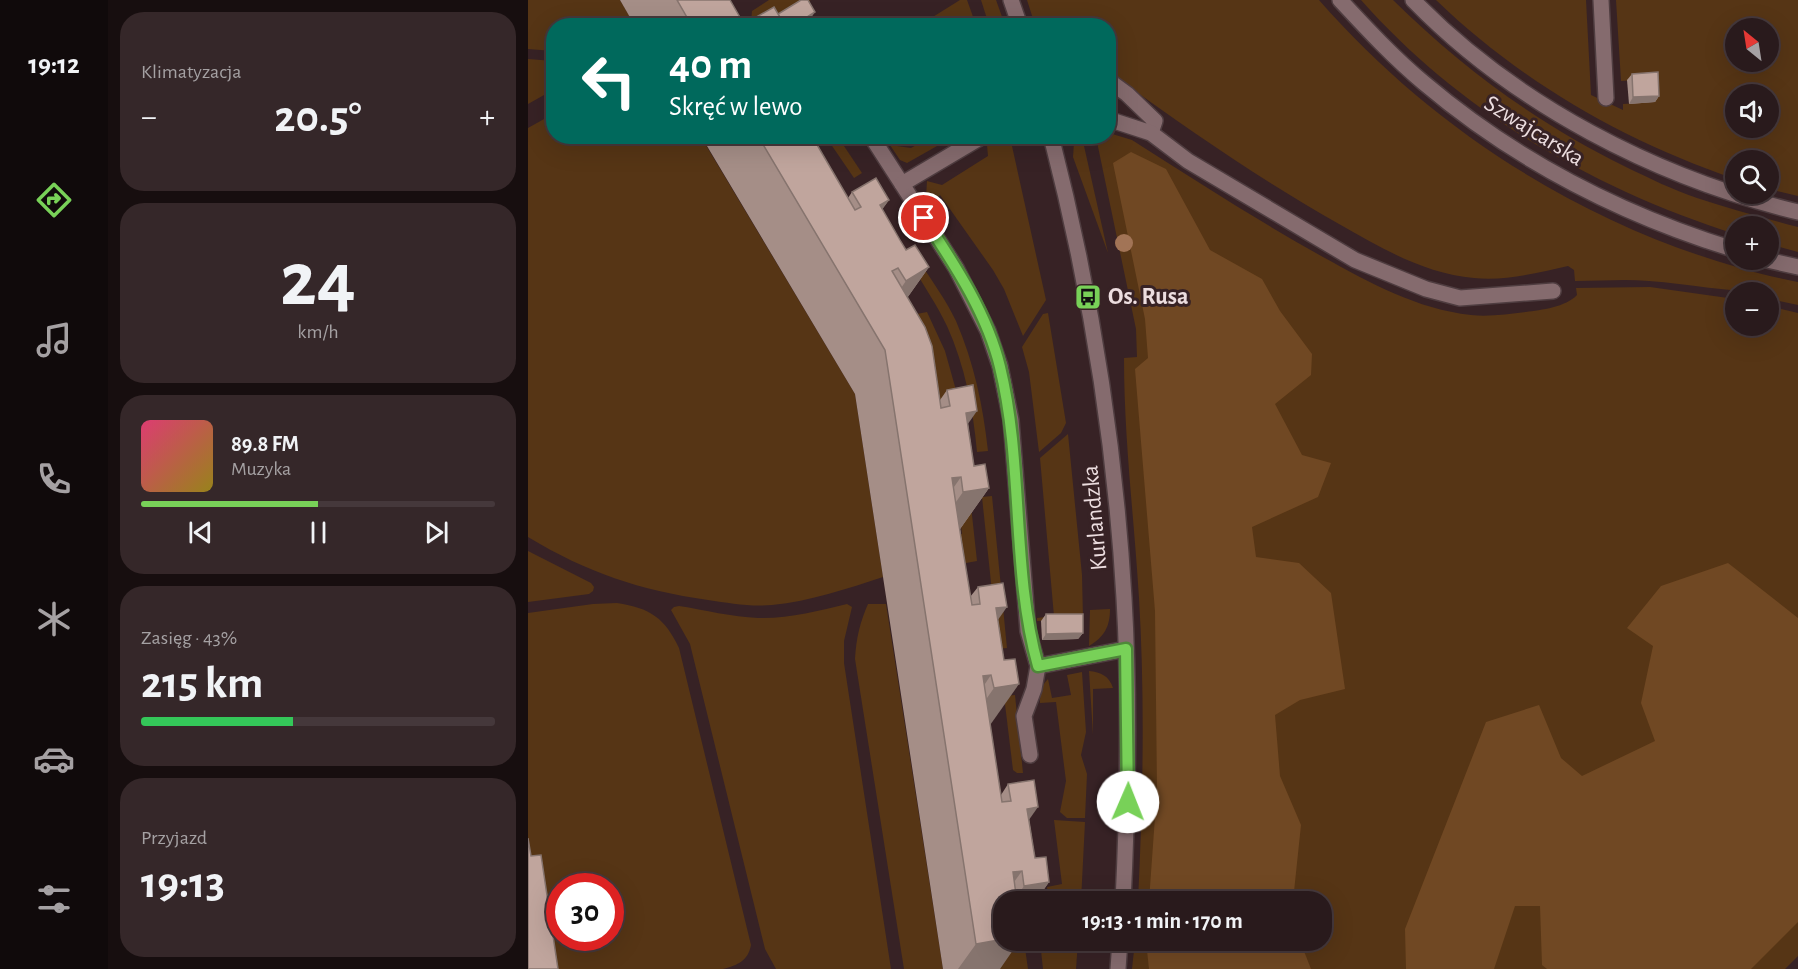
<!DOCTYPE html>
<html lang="pl">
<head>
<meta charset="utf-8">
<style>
	body { margin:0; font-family:"Alegreya Sans",sans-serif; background:#352729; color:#f1f3f6; height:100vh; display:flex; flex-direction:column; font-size:22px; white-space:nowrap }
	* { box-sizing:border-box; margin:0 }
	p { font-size:20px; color:#a5a1a3 }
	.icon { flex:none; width:33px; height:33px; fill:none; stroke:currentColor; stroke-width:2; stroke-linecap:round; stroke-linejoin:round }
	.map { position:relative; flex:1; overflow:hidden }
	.drawer { display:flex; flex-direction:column; gap:12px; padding:12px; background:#170e0f; width:420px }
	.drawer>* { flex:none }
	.hud { position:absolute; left:18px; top:18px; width:570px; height:126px; border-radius:24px; box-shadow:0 6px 24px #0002,0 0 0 2px #45383b; background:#00695c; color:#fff; overflow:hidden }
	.needle { width:39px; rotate:330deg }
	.fabs { position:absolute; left:1197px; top:18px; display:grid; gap:12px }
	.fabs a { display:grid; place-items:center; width:54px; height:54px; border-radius:50%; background:#291a1c; box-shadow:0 6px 24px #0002,0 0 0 2px #45383b; font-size:30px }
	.speed { position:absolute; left:18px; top:873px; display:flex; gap:12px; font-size:30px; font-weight:700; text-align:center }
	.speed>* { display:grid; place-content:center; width:78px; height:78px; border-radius:50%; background:#291a1c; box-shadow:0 6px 24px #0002,0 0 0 2px #45383b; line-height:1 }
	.speed .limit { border:9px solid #d22; background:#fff; color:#111 }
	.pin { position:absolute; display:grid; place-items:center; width:51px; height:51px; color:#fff; margin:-26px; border:3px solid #fff; border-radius:50%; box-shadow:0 2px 6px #0007 }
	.me { position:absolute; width:66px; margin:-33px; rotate:1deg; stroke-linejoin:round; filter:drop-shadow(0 0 4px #0008) }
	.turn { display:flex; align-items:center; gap:21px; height:126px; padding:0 24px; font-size:27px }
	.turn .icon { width:78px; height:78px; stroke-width:2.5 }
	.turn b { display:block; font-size:42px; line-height:51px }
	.big { font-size:45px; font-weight:700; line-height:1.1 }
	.drawer .tile { flex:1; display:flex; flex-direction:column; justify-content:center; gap:9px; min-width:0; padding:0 21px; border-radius:24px; background:#352729 }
	.drawer .dial { align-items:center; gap:0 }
	.dial b { font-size:78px; line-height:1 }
	.song { display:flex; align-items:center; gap:18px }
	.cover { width:72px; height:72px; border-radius:9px; background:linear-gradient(135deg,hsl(340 70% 55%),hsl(50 70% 35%)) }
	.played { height:6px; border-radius:3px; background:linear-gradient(90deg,#78d158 50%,#45383b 50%) }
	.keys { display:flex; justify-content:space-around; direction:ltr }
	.heat { display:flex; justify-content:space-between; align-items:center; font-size:33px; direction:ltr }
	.charge { height:9px; border-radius:4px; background:linear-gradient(90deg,#34c759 43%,#45383b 0) }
	.trip { position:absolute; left:465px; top:891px; width:339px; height:60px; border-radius:24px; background:#291a1c; box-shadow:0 6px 24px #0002,0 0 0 2px #45383b; font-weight:700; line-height:60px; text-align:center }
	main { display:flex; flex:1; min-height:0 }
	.tabs { display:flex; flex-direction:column; width:108px; justify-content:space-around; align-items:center; background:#100a0b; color:#a5a1a3 }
	.tabs .icon { width:42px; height:42px }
	.tabs .active { color:#78d158 }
	.tabs b { font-size:27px; color:#f1f3f6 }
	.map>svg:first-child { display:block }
</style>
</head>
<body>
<main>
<nav class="tabs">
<b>19:12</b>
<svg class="icon active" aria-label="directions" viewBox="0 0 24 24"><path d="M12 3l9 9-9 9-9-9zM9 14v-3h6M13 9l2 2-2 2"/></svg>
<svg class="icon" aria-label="music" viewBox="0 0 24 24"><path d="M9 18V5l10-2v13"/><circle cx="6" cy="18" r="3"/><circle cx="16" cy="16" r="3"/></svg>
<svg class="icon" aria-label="phone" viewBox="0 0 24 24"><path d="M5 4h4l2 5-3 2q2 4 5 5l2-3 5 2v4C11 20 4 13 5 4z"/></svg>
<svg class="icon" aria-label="climate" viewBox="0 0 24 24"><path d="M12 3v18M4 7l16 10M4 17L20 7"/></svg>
<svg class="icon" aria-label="car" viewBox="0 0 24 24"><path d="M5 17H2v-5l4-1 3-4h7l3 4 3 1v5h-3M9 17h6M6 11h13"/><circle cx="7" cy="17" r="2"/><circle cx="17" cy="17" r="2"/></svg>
<svg class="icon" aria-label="filters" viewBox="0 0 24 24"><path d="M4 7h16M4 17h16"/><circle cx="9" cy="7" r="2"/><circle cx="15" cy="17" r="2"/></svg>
</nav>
<section class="drawer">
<div class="tile"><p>Klimatyzacja</p>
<div class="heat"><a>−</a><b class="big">20.5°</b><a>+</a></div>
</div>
<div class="tile dial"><b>24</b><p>km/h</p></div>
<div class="tile">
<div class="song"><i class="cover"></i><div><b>89.8 FM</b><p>Muzyka</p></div></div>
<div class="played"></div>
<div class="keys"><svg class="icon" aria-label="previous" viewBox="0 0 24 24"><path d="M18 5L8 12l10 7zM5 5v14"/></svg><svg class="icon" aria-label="pause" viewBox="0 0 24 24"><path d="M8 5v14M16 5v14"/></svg><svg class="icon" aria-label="next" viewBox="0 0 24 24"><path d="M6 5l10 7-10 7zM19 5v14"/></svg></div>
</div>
<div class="tile"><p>Zasięg · 43%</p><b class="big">215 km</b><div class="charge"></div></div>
<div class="tile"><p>Przyjazd</p><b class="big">19:13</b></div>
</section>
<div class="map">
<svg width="1270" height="969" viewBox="0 0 1270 969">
	<rect width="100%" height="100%" fill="#372225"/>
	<g fill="#563515" fill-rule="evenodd">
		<path d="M0,0H92L107,25L26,26L25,51L0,49Z"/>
		<path d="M241,0H283L281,1L282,3L243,22H223L224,11Z"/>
		<path d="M432,0H439L448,25H392Z"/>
		<path d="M453,0H468L477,25H461Z"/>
		<path d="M499,0H791C902,127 1050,222 1212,268C1231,274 1251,278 1270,282V305L1241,299L1240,292C1200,292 1161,284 1121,281C1097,279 1072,281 1047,281L1046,270L1040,266C1009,273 978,281 946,278C897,274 853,248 811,224C735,181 664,132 593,81L581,71L580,26L524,25L519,23L507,25Z"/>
		<path d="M833,0H865C935,69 1009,123 1098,167C1121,178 1145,190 1169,198C1202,209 1236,218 1270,227V252L1241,244L1240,226H1208L1207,234C1066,189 932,112 833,0Z"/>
		<path d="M908,0H1058L1063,95L1095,110V104L1126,102L1125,79L1093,81L1088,0H1270V196L1241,189L1240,160H1208L1207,179C1096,141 993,82 908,0ZM1208,28H1240V62H1208ZM1208,94H1240V128H1208Z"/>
		<path d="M0,59L26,61L25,90L0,104Z"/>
		<path d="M25,114L26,136L173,137L327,394L355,577C318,589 283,601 244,605C222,607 201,603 180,600C111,590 60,573 0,537V128Z"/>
		<path d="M581,133L604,140C667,180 730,221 795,257C842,283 889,309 943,315C961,317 980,314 998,312C1013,310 1038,307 1049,295L1048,288L1122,287L1207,299L1208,326H1240L1241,306L1270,313V956L1257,969H604L607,941L794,940V902L610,901C615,800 617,699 611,598C606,517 596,439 596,358L609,357L608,329L568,137L580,136Z"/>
		<path d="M475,136L482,137L518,300L495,336L476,289L465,270L412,195L401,208L398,198L399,181L414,185L460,156L459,145Z"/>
		<path d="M551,136L554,137L580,253L545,157L546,143Z"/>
		<path d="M298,137H310L334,173L326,178Z"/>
		<path d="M403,137H425L379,163L372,160L362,145L383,148Z"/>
		<path d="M391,261C404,281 418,300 428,321C446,363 455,405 460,451L449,452C445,408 437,366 419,326C409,305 396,286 384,266Z"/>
		<path d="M399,312L417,351L431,401L383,427L373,317Z"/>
		<path d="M520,313L538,423L533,433L511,452L501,372L494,347L515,314Z"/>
		<path d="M540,434L554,575L555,619L509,621V618L526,616L512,458Z"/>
		<path d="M464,496L479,648L470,649L454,497Z"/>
		<path d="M443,506L449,561L405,569L401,539L434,534L431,508Z"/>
		<path d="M0,551L63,583L66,587L65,591L61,594L0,602Z"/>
		<path d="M89,603C122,608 137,618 151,648L223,945C220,961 210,965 195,969H3L0,947V613L65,604ZM32,886H82V938H32Z"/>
		<path d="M319,604L324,607L316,641V663L363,969H248L237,949L162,644L143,610L146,607L151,606C177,610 204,617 230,618C260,619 290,611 319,604Z"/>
		<path d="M340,604H358L415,969H376L327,659C328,639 332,622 340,604Z"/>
		<path d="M582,609C582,627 576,637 561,646L562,610Z"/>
		<path d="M561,671C573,672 581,676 585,688L565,689V735Z"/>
		<path d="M554,672L558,732L553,755L559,774L557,818H539L532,812L538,781L528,702L512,703C512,693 513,686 520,679L524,698L543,695L539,675Z"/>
		<path d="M487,695L495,773H489L485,770L476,696Z"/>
		<path d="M526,820L557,822L553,901L521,900L519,887L534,884Z"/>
		<path d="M476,940L496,941L500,969H467Z"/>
		<path d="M512,941H550L548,969H515Z"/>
	</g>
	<g fill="#704823">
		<path d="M603,152L638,169L682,250L734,279L752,311L784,354L783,375L747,404L774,455L803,463L790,497L724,527L728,557L771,563L803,593L817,689L772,700L747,715L752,776L773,825L765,901H621L629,789L627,611L607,369L620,358L617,319L585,163Z"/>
		<path d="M1200,563L1270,618V922L1223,969H1019L1014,965L1012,906H987L966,969H878L877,929L958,722L1011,705L1033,758L1054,776L1127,741L1113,703L1125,646L1099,628L1133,586Z"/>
		<path d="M618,941H772L783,969H621Z"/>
	</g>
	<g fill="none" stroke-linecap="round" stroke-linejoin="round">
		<defs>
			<g id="service">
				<path d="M580,80L599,94L627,121L623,133"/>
				<path d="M580,119L623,133L660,161L827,260L898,289L932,298L1025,291"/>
			</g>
			<g id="minor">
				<path d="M483,0L492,26"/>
				<path d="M1073,0L1078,98"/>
				<path d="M343,136L428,268L460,331L472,366L483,420L500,631L510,666L506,689L496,716L502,755"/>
				<path d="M523,136C562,287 587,442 596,598C602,699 600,800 595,902"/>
				<path d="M374,184L455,136"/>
				<path d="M510,666L598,649"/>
				<path d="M590,969L592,940"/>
			</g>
			<g id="tertiary">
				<path d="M812,0C839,29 866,58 896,83C987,160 1094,215 1208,250"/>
				<path d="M885,0C987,105 1129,178 1270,212"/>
				<path d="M1239,260L1270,267"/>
			</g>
		</defs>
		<use href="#service" stroke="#4f3d40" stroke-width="18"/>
		<use href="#minor" stroke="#4f3d40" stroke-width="18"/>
		<use href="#tertiary" stroke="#4f3d40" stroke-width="18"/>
		<use href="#service" stroke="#856b6e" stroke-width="15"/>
		<use href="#minor" stroke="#856b6e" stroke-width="15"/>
		<use href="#tertiary" stroke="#856b6e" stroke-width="15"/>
	</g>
	<circle fill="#a27456" cx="596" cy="243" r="9"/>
	<g fill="#a58e87">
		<path d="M92,0H202L217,26H107Z"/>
		<path d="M250,14L283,18L271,26H219L223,20Z"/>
		<path d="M1104,74L1131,96L1127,102L1101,104L1099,80Z"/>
		<path d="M173,136H284L320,198L324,192L361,200L354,209L378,250L401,267L379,298L412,400L419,390L440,424L446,466L461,488L432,529L442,597L450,587L470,620L476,660L462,726L473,795L480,784L501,819L507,858L521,882L507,902H476L472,969H415L327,394Z"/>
		<path d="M518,614L555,633L550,639L514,640L513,621Z"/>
	</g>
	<g fill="#86746e">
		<path d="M287,12L283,18L271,26H265Z"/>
		<path d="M1131,96L1127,102L1101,104L1105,97Z"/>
		<path d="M361,200L330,244L352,205Z"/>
		<path d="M401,267L370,311L347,325L378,281Z"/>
		<path d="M449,411L418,455L438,413Z"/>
		<path d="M433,477L402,521L424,478Z"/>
		<path d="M461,488L430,532L404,536L435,492Z"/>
		<path d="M479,607L448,651L468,608Z"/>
		<path d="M555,633L550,639L514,640L518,634Z"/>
		<path d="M463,675L433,719L455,676Z"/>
		<path d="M491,684L460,728L435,732L466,688Z"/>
		<path d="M510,807L479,851L499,809Z"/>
		<path d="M494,871L463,914L485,872Z"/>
		<path d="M521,882L507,902H485L496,886Z"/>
		<path d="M476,939V940H492L472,969H430L448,944Z"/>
	</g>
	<g fill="#c0a59d" stroke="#86746e" stroke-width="1.5">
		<path d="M149,0H202L217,26H164Z"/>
		<path d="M273,0H280L287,12L265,26H257L250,14Z"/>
		<path d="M246,7L257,26H226L223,20Z"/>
		<path d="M1130,72L1131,96L1105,97L1104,74Z"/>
		<path d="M230,136H284L327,210L333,207L324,192L348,178L361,200L352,205L372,240L378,250L387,245L401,267L378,281L370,268L364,271L397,327L404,346L413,408L422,406L419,390L445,385L449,411L438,413L446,466L457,464L461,488L435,492L433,477L424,478L433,538L444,605L452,604L450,587L475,583L479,607L468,608L476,660L487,659L491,684L466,688L463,675L455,676L457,690L474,802L483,801L480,784L506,780L510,807L499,809L507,858L518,857L521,882L496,886L494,871L485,872L489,902H476V939L448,944L357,350Z"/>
		<path d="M518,614H555V633L518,634Z"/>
		<path d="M0,838L3,856L13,855L30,969H0Z"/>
	</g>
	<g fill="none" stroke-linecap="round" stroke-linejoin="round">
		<defs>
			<path id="route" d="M396,218C426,264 459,313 472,367C496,465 483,569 510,666L598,649L600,802"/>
		</defs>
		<use href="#route" stroke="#4e8839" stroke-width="15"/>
		<use href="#route" stroke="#78d158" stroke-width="10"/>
	</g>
	<defs>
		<symbol id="bus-square" viewBox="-11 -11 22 22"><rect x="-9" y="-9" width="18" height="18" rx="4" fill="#78d158" stroke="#372225"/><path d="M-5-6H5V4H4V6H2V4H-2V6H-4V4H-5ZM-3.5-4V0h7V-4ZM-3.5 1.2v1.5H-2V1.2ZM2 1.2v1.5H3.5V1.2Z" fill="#111"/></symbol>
	</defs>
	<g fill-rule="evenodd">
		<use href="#bus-square" x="545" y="282" width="30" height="30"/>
	</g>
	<g text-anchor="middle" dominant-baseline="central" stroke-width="6" stroke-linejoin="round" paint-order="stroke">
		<g font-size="24" fill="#ecdddf" stroke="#372225">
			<text transform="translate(1006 131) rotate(32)">Szwajcarska</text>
			<text transform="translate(567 518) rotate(-95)">Kurlandzka</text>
		</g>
		<g font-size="24" font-weight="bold" fill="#ecdddf" stroke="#372225" text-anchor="start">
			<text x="580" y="297">Os. Rusa</text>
		</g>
	</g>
</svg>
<div class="fabs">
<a><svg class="needle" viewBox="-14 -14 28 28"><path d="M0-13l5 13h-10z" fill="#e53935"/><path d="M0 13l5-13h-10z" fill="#a5a1a3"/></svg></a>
<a><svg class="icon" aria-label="sound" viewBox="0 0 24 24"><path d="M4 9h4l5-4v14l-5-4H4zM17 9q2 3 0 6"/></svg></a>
<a><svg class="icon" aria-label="search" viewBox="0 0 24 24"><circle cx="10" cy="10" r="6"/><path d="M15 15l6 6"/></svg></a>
<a>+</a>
<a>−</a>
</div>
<div class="speed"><div class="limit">30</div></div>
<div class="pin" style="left:396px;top:218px;background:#d93025"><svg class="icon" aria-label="arrive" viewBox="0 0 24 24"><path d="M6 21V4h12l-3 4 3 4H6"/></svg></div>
<svg class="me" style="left:600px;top:802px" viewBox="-20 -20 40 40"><circle r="19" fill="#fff"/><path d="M0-13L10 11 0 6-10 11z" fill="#78d158"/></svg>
<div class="trip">19:13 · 1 min · 170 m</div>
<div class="hud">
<div class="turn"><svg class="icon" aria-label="left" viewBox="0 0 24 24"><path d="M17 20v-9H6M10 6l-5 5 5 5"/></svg><div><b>40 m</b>Skręć w lewo</div></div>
</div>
</div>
</main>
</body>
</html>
